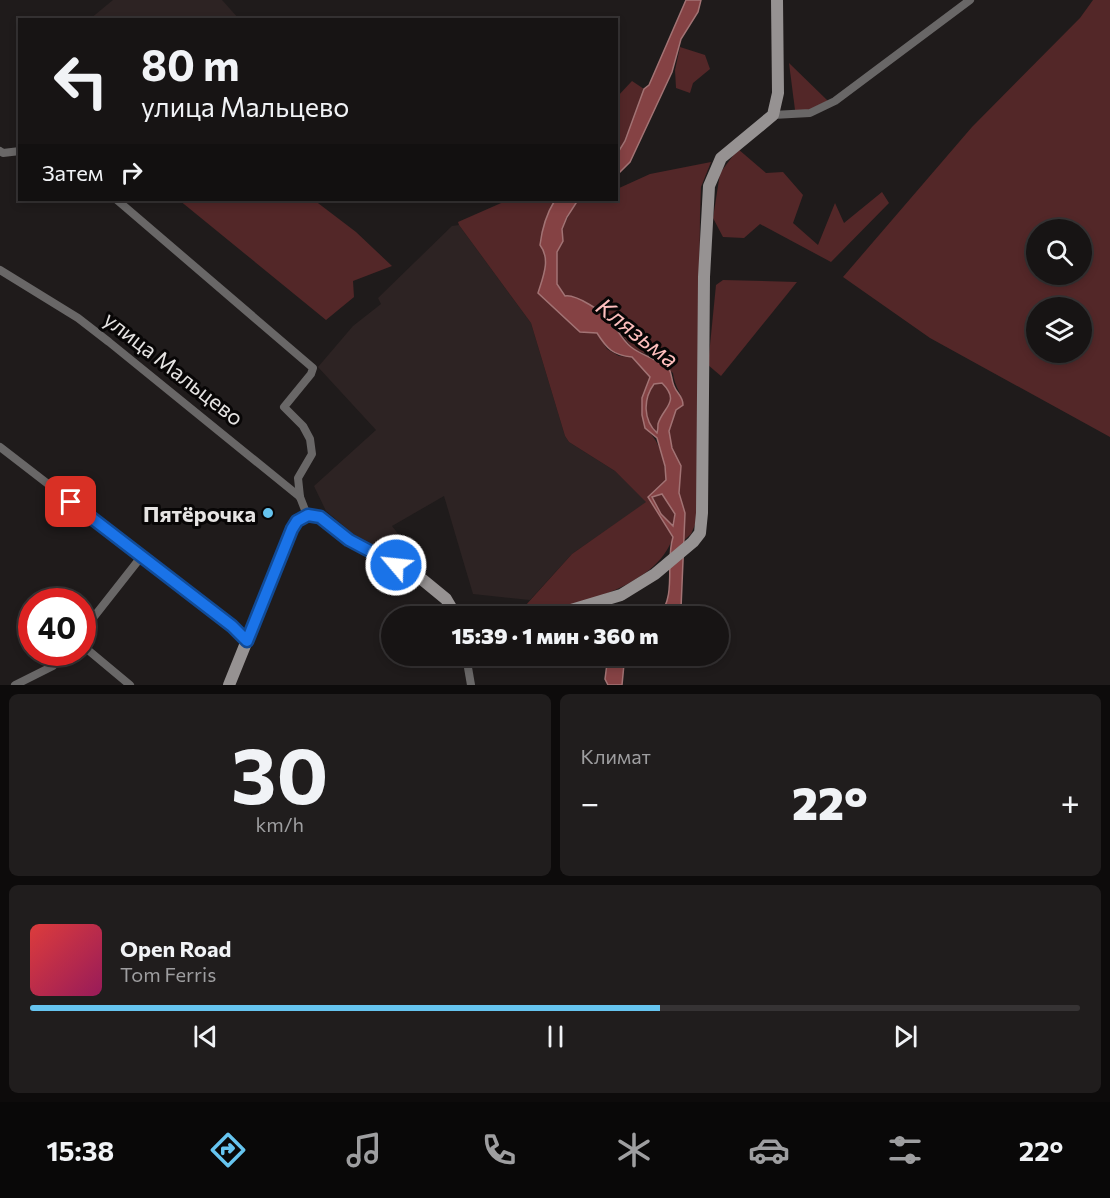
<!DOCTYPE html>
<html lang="ru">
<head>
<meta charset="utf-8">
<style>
	body { margin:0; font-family:Commissioner,sans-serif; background:#201d1d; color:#f1f3f6; height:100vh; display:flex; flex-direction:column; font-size:22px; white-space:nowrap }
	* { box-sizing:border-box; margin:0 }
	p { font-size:20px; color:#9e9ea0 }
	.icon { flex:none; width:33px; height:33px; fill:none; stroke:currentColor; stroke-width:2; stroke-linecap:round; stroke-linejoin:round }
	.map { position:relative; height:685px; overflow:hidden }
	.panel { display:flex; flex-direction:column; gap:9px; padding:9px; background:#0d0b0b; flex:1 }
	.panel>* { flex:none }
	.guide { position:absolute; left:18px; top:18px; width:600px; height:183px; border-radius:0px; box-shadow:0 3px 9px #0003,0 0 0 2px #363334; background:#171414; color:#f1f3f6; overflow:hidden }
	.fabs { position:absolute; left:1026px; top:219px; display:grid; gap:12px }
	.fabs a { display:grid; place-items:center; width:66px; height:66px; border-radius:50%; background:#171414; box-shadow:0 3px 9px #0003,0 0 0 2px #363334; font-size:30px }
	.speed { position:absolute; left:18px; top:588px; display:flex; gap:12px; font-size:30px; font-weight:700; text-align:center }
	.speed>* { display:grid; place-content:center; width:78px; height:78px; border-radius:50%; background:#171414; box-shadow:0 3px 9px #0003,0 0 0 2px #363334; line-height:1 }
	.speed .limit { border:9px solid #d22; background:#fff; color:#111 }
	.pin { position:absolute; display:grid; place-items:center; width:51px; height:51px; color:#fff; margin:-26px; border-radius:12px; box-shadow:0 3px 9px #0006 }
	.me { position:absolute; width:66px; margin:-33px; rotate:298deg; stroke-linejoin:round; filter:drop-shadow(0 0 4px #0008) }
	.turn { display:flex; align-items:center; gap:21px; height:126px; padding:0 24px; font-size:27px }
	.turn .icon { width:78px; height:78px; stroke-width:2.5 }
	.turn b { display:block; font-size:42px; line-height:51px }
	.then { display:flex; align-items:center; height:57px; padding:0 24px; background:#0003; gap:12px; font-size:22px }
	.big { font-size:45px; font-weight:800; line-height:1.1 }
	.panel .card { flex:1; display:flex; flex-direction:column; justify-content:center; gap:9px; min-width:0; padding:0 21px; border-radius:9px; background:#201d1d }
	.panel .dial { align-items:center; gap:0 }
	.dial b { font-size:78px; line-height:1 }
	.song { display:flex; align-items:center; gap:18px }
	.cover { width:72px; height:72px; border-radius:9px; background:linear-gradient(135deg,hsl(0 70% 55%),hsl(330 70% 35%)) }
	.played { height:6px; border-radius:3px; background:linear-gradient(90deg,#66c4ef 60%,#363334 60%) }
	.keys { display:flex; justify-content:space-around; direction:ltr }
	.heat { display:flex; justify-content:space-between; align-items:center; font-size:33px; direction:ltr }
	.panel .tiles { flex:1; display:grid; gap:9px; grid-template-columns:1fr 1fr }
	.card:last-child { grid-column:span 2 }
	.trip { position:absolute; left:381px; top:606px; width:348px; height:60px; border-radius:30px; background:#171414; box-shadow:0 3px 9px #0003,0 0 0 2px #363334; font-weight:800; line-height:60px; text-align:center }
	.menu { display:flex; height:96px; justify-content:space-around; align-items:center; background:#090808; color:#9e9ea0 }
	.menu .icon { width:42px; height:42px }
	.menu .selected { color:#66c4ef }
	.menu b { font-size:27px; color:#f1f3f6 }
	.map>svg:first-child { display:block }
</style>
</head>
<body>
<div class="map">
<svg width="1110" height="685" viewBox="0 0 1110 685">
	<rect width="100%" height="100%" fill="#1f1b1b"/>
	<g fill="#2d2323">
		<path d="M113,0H222L239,19H90Z"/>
		<path d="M459,225L531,323L565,436L569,442L615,471L647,502L572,554L530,600L473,594L444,496L392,526L403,540L391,555L364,543L326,511L314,486L376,430L318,367L353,326L381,304L378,298L452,226Z"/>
	</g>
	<g fill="#532728" fill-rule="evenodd">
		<path d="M1093,0H1110V437L930,338L843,277L972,127L1080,18ZM1036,230H1082V274H1036ZM1036,308H1082V352H1036Z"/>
		<path d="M680,47L705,55L710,69L693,83L690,93L676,88L675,70Z"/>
		<path d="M789,63L828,101L806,111L795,110Z"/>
		<path d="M632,81L644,89L625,141L617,153V97Z"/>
		<path d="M738,149L766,173L783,172L803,195L793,223L818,245L835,203L844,223L882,192L889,203L831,262L760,224L744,238L723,237L713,218L720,173Z"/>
		<path d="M711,162L701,187L700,214L697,520L691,534L682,542L685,513L679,493L681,466L672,448L669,431L676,410L683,405C682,393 674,386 673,373L653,357L633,349L608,317L586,302L565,297L557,284V252L563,241L562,229L576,202L616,200L617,189L650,174Z"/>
		<path d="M179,200H314L356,232L392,266L353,281L354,297L326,320Z"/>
		<path d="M508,200H555C547,213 542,228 540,245C551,259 543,278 538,293L597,333L607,349L619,356L632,357L650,377L642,398L645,428C660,441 665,460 666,480L648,497L673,537C656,589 571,606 524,616H516L572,554L646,502L615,471L569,442L565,436L531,323L459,225L458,222Z"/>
		<path d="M723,280L797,282L721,376L708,365L716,285Z"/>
		<path d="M662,383C681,402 663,407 658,424C658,427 658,430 657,433C643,420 642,399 654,384Z"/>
		<path d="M662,493L675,514L673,526L661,514L652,497Z"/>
	</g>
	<g fill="#854244" stroke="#a27374" stroke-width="1.5" fill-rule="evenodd">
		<path d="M686,0H701L698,12L681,39L672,72L630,162L617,175V154L625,141L644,89L649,85Z"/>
		<path d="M555,200H578L567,217L562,229L563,241L557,252V284L565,296C576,294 603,312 610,320C617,329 622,340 631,347C641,355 653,357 664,366L665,362C673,372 670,376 674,386C677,394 683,396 683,405L676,410L669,431L672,448L681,466L679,493L685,513L681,608L678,616H659C677,595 665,562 673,537L648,497L666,480L665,466L657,438L645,428L642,415V398L650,377L632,357C613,355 607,349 597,333L580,332L538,293C543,277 551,259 540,245C542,228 547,213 555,200ZM662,383C681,402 663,407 658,424C658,427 658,430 657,433C643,420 643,399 654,384ZM662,494L675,514L673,526L661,514L652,497Z"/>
		<path d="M608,656H631L624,664L622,685H608L605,679Z"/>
	</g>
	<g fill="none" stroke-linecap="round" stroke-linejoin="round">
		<g stroke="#696767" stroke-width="8">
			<path d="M773,115L810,113L835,101L970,0"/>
			<path d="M0,151L3,153L20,151"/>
			<path d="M117,200L313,368L311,374L284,407L303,426L310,439L312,454L298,478L300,497"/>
			<path d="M0,270L78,318L109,342L300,497L307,515"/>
			<path d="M0,447L232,626L247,641"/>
			<path d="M82,632L141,557"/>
			<path d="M82,645L130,685"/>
			<path d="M466,656L471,685"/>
			<path d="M15,685L53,666L65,652"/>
		</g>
		<g stroke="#969292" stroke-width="12">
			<path d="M551,616L621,595L655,574L693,542L700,533L702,513L704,277L709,186L721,158L773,115L778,93L777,0"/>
			<path d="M229,685L292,529L297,521L307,515L320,517L349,540L418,576L446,599L456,616"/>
		</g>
	</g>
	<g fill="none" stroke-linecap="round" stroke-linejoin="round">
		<defs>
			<path id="route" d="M71,502L232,626L247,641L292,529L297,521L308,515L320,517L349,540L396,565"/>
		</defs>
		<use href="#route" stroke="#114b97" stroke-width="15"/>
		<use href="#route" stroke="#1a73e8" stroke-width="10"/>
	</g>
	<circle fill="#66c4ef" stroke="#080606" stroke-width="2" cx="268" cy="513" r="6"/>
	<g text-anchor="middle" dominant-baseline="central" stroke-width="6" stroke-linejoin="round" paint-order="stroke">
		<g font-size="22" fill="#e6e4e3" stroke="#080606">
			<text transform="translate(174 368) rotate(38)">улица Мальцево</text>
		</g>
		<g font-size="22" font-weight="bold" fill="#e6e4e3" stroke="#080606" text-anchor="end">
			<text x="256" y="513">Пятёрочка</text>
		</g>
		<g font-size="24" font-style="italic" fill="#fdbebd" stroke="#080606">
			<text transform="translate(638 332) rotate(38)">Клязьма</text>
		</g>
	</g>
</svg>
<div class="fabs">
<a><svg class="icon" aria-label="search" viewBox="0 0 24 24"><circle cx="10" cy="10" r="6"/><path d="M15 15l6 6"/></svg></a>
<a><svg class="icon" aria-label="layers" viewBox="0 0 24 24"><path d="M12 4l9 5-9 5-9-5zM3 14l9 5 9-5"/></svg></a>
</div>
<div class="speed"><div class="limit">40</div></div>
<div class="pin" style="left:71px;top:502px;background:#d93025"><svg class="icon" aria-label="arrive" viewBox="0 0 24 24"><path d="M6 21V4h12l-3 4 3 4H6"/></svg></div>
<svg class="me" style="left:396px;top:565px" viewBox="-20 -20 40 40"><circle r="17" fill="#1a73e8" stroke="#fff" stroke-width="3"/><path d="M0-11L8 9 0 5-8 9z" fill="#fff"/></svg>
<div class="trip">15:39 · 1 мин · 360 m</div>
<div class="guide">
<div class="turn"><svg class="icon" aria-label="left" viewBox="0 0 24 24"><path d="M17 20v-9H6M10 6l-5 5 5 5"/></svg><div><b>80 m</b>улица Мальцево</div></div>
<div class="then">Затем<svg class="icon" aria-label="right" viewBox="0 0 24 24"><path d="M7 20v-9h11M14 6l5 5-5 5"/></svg></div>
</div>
</div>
<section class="panel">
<div class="tiles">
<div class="card dial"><b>30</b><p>km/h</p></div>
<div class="card"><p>Климат</p>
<div class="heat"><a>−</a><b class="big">22°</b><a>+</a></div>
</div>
<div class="card">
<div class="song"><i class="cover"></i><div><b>Open Road</b><p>Tom Ferris</p></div></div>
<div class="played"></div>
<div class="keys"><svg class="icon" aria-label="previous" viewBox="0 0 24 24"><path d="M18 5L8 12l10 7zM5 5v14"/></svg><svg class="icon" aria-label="pause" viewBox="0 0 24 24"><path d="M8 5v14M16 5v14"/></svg><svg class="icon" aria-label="next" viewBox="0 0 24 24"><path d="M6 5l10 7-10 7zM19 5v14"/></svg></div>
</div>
</div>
</section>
<nav class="menu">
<b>15:38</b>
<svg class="icon selected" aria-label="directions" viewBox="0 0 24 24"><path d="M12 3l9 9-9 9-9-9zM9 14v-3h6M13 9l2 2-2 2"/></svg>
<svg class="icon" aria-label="music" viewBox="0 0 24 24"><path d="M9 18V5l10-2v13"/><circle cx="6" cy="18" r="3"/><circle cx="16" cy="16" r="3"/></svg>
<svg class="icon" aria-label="phone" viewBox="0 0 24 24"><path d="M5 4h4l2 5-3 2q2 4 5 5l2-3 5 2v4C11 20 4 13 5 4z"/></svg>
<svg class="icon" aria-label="climate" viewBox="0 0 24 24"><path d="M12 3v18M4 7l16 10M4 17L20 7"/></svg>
<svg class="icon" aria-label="car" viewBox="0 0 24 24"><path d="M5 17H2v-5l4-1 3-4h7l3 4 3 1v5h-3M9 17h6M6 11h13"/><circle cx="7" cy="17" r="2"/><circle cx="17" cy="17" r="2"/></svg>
<svg class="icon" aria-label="filters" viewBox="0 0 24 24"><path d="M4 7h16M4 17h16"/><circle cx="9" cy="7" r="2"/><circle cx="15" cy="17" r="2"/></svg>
<b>22°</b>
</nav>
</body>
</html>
